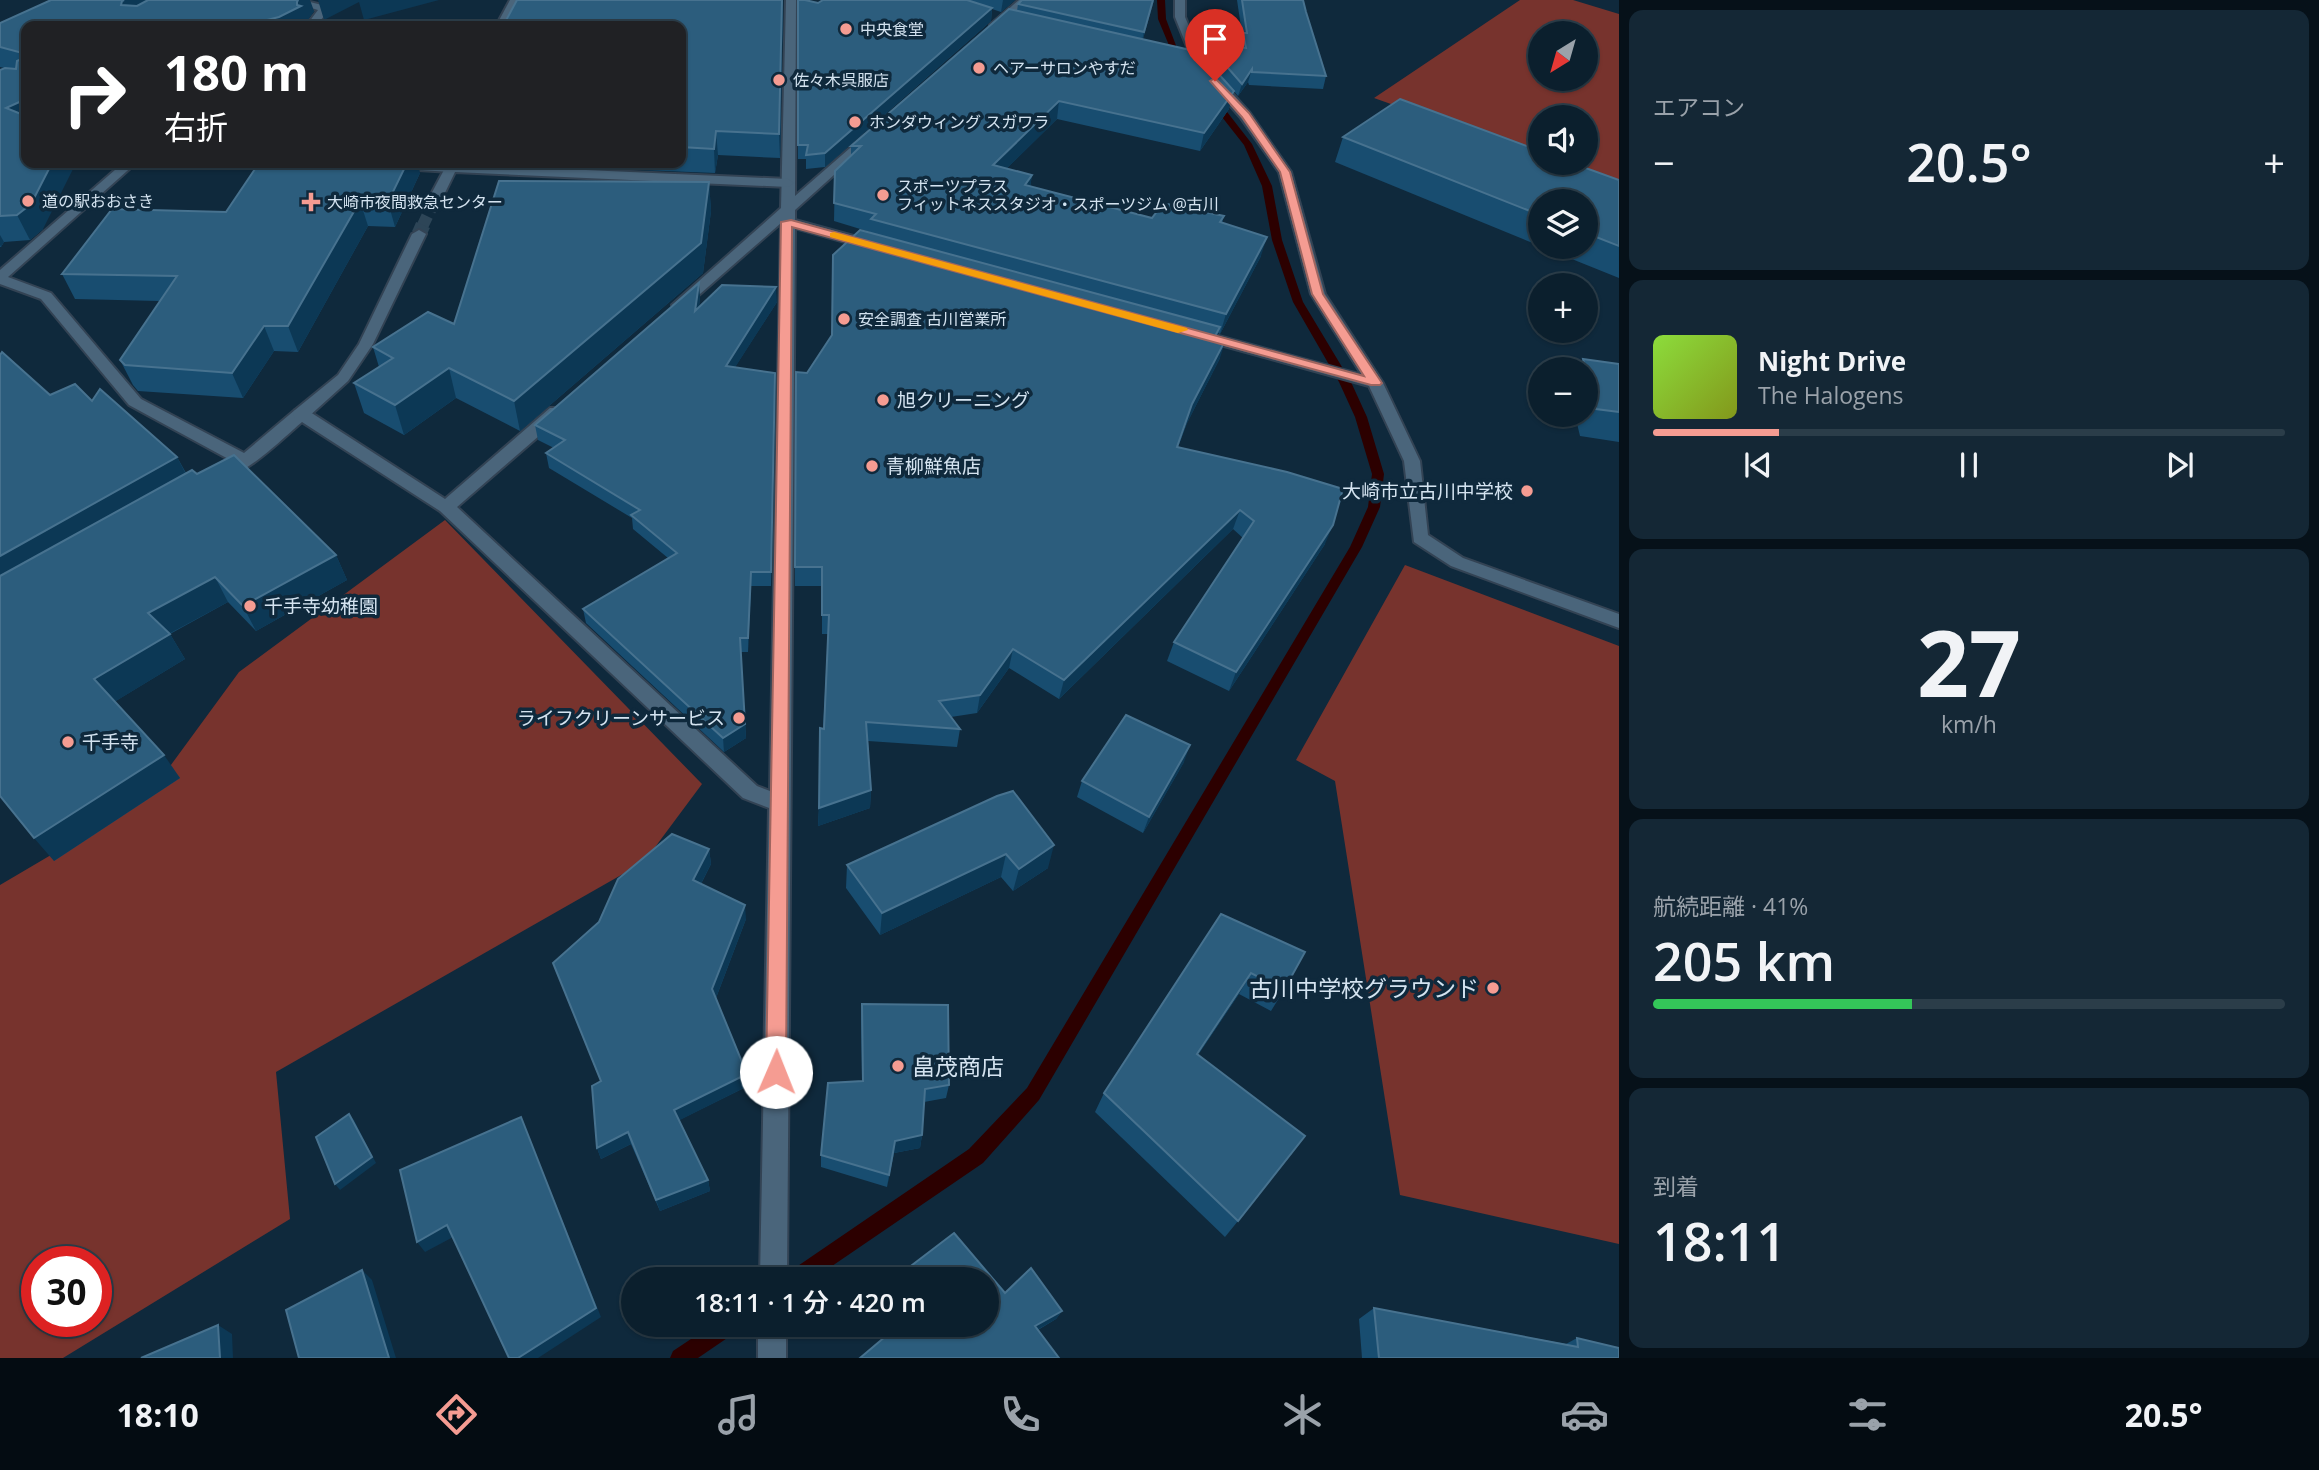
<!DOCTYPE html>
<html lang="ja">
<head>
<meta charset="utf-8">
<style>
	body { margin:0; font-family:"Open Sans","Noto Sans JP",sans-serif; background:#142735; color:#f1f3f6; height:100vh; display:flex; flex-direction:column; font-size:26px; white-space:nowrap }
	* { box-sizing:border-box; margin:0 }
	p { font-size:23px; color:#9aa2aa }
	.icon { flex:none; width:38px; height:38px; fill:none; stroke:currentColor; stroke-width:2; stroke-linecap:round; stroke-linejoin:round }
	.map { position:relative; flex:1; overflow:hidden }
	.sheet { display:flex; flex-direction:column; gap:10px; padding:10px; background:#061119; width:700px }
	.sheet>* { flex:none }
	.top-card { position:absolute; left:21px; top:21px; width:665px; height:147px; border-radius:14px; box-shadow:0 2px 5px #0004,0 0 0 2px #2b3d49; background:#202124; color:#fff; overflow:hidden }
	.needle { width:46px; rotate:217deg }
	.buttons { position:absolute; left:1528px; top:21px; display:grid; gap:14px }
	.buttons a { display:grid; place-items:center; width:70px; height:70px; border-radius:50%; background:#0b1f2d; box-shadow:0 2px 5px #0004,0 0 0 2px #2b3d49; font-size:35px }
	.speed { position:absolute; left:21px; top:1246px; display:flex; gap:14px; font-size:35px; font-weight:700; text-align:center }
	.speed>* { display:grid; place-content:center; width:91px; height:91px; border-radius:50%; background:#0b1f2d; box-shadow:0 2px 5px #0004,0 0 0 2px #2b3d49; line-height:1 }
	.speed .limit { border:10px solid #d22; background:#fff; color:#111 }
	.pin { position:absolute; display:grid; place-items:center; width:60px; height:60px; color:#fff; margin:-72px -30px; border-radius:50% 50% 50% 0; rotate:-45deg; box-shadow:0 0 7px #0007 }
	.pin .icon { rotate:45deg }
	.me { position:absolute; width:77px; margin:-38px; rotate:1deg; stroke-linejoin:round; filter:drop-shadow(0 0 5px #0008) }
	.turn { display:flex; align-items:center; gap:24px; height:147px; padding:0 28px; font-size:32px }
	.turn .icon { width:91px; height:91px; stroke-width:2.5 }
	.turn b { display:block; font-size:49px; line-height:60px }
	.big { font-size:52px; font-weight:600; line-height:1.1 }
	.sheet .tile { flex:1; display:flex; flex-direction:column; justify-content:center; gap:10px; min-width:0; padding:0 24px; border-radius:14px; background:#142735 }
	.sheet .dial { align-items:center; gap:0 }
	.dial b { font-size:91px; line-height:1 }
	.song { display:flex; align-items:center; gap:21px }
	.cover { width:84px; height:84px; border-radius:10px; background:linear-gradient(135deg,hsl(90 70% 55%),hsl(70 70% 35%)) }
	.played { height:7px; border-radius:4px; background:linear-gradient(90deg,#f59c92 20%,#2b3d49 20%) }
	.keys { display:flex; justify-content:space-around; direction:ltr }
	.heat { display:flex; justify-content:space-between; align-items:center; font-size:38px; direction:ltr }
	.charge { height:10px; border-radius:5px; background:linear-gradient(90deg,#34c759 41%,#2b3d49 0) }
	.trip { position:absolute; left:621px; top:1267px; width:378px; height:70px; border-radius:35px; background:#0b1f2d; box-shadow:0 2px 5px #0004,0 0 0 2px #2b3d49; font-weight:600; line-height:70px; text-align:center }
	.dock { display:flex; height:112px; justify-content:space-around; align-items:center; background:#040c12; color:#9aa2aa }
	.dock .icon { width:49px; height:49px }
	.dock .current { color:#f59c92 }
	.dock b { font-size:32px; color:#f1f3f6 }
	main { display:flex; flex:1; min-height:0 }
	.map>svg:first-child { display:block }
</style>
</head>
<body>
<main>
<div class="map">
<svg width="1619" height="1358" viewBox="0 0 1619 1358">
	<rect width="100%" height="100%" fill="#0f293c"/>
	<g fill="#77332d" fill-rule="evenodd">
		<path d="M1520,0H1573L1619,14V186L1555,163H1586V117H1540V157L1374,98ZM1540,33H1586V79H1540Z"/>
		<path d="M445,520L702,784L644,862L276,1072L290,1219L63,1358H0V885L146,799L239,672ZM37,1262H96V1321H37Z"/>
		<path d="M1405,565L1619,646V1244L1400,1195L1335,781L1296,760Z"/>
	</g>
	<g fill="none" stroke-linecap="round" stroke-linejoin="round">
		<g fill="#2c0000" fill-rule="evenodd">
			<path d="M1157,0H1165L1166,19L1183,64L1176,62L1158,19Z"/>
			<path d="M1211,99H1217L1252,144L1272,186L1282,240L1303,302L1351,382L1367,417L1384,474L1380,507L1362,547L1039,1100L983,1163L813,1279H786L789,1272L969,1149L1027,1088L1350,547L1368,507L1372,474L1355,417L1339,382L1293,302L1272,240L1262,186L1244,145L1211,103Z"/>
			<path d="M712,1325H739L736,1332L698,1358H670L673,1351Z"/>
		</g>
		<path stroke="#2d4557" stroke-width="12" stroke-dasharray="12 6" stroke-linecap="butt" d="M422,227L435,200"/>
		<path stroke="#2d4557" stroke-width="15" stroke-dasharray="15 8" stroke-linecap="butt" d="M419,234L423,225"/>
		<defs>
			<g id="minor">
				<path d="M285,0H302L322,5L326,0H337L316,26H306L318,10Z"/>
				<path d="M510,0H520L506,26H496Z"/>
				<path d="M786,0H796L795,196L865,135L875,138L795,210V220L879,243L881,246L874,250L795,228L787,1279H760L769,808L743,798L440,511L302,422C284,437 238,484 214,478L212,474L232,461L129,405L41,299L0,284V270L123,163H136L8,277L51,293L141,399L244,453L295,410H307L445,499L550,408H562L564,412L562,416L457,507L757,786L770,791L781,223L684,308L679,309L672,305L781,208Z"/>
				<path d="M1019,0H1030L998,29H990V25Z"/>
				<path d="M1175,0H1185V17L1205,63L1249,112L1291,172L1325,294L1383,383L1420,461L1428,535L1463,558L1619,614V628L1451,566L1414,542L1404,461L1369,386L1195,338L1193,335L1195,332L1200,331L1362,375L1311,294L1279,172L1241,118L1194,64L1175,17Z"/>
				<path d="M364,163L446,164L459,163L455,171L451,172L370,167Z"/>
				<rect x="758" y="1325" width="28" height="33"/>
			</g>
			<g id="tertiary">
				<path d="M451,164L788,179L794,183L788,187L455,172L440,203H430L428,200L445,168Z"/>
				<path d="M419,230L426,234L373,344L348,381L307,418H295L293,414L295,410L338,375L359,344L412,234Z"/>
			</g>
		</defs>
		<use href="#minor" stroke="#334354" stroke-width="4"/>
		<use href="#tertiary" stroke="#334354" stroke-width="4"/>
		<use href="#minor" fill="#4a657b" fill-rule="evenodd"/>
		<use href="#tertiary" fill="#4a657b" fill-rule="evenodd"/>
	</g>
	<g fill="#184d70">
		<path d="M517,0H783L780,158L718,155L715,173L591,168L574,163H681V26Z"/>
		<path d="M798,0L818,3L823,0H1015L1001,12L992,9L991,21L825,167L806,169V159H798Z"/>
		<path d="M1022,0H1154L1143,39L1229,109L1200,151L1057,119L1006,169L1032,175L1030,187L1152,218L1224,216L1222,223L1261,256L1220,334L1218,333L1217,336L1220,358L1187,423L1178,447L1325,544L1229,691L1167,661L1174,642L1243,538L1233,529L1059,699L1009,668L977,713L951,717L960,729L957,747L868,741L871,790L870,808L818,826L828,634H822V586H795V567L807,373L832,335L870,232L834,221L835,171L851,155V146L1017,11L1018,4Z"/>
		<path d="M1237,0H1303L1306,12L1326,76L1323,89L1249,85L1248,82L1238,96L1205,57L1208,45L1240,48V45L1242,34Z"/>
		<path d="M314,11L306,22L26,26V163L43,229L30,240L4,242L1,247H0V70L4,68L0,67V23Z"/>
		<path d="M1343,137L1619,180V278L1542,247H1586V201H1540V246L1335,162Z"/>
		<path d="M420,173L395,227L368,226L298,352L274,351L243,398L138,391L133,385L120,360L160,301L75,299L62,274L226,212Z"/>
		<path d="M709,182L711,211L703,273L520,431L456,398L404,435L364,413L354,383L379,367L373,347L454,324Z"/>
		<path d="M700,297L699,308L777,302L735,367L775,388L771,586H751L748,652H741L746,738L724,752L586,623L583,609L668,558L633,529L632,518L549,468L546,453L554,448L538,440L535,425Z"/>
		<path d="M1583,359L1619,364V442L1580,436L1575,415H1586V369H1578Z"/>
		<path d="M50,395L92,401L177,457L186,473L197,474L336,555L347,580L256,631L228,602L170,634L185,659L114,702L180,778L54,861Z"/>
		<path d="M1184,762L1143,833L1077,797L1082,781Z"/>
		<path d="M997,796L1048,868L1013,891L1001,877L880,935L846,888L847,865Z"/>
		<path d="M709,849L711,864L701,884L746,919L716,998L748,1086L679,1120L708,1180L710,1191L660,1211L631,1144L601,1159L597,1148L601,1082L553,963Z"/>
		<path d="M1221,914L1284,990L1271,1011L1239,994L1198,1055L1238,1221L1225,1237L1095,1112L1104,1093Z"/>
		<path d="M862,1004L949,1085L946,1098L924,1102L922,1135L920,1148L894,1153L887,1187L821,1167V1155L862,1081L861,1018Z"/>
		<path d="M954,1233L1005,1293L1031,1268L1062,1311L1056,1319L1038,1330L1059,1358H860L899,1325H987V1279H901L903,1272Z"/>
		<path d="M1374,1308L1566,1344L1577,1338L1619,1358H1362L1359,1319Z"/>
	</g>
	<g fill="#0c3855">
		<path d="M124,0H176L130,26L121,5L122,1Z"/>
		<path d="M298,0H310L314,11L306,22L307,26H243L297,2Z"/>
		<path d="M318,0H439L364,20L359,2L324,20Z"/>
		<path d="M782,0H783L780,158L779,134Z"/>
		<path d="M1003,0H1015L1001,12Z"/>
		<path d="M1153,0H1154L1141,45L1144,32Z"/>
		<path d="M992,8L991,21L825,167V153Z"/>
		<path d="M1252,69L1248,82L1238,96L1242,84Z"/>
		<path d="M1234,91L1229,109L1200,151L1204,133Z"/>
		<path d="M26,99V128L6,108Z"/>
		<path d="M1059,101L1057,119L991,184L993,165Z"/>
		<path d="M716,131L718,155L715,173L714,149Z"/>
		<path d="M52,163H76L43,229L30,240L17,215Z"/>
		<path d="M407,163H418L420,173L395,227L388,202Z"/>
		<path d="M1032,175L1029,194L1025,185Z"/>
		<path d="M709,182L711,211L703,273L520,431L514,401Z"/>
		<path d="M360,201L368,226L298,352L288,326Z"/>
		<path d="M0,235L4,242L1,247L0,245Z"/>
		<path d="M1267,237L1261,256L1220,334L1226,314Z"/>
		<path d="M699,283L700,297L697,326L695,311Z"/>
		<path d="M776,287L777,302L727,380L726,366Z"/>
		<path d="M264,326L274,351L243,398L232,373Z"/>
		<path d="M1226,339L1220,358L1187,423L1171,466L1177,447L1192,404Z"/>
		<path d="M449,368L456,398L404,435L395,405Z"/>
		<path d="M775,373V388L771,586V572Z"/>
		<path d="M177,457L190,482L0,591V556Z"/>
		<path d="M1240,510L1233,529L1059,699L1064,680Z"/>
		<path d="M1333,525L1325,544L1229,691L1236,672Z"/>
		<path d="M336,555L347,580L256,631L243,606Z"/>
		<path d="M751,572V586L748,652V638Z"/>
		<path d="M215,577L228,602L163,637L148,613Z"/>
		<path d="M170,634L185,659L111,704L94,679Z"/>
		<path d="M1013,649L1009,668L977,713L980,695Z"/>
		<path d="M741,652L746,738L724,752L723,738Z"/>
		<path d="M1190,745L1184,762L1143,833L1149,817Z"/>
		<path d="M164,755L180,778L54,861L34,838Z"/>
		<path d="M871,790L870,808L818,826L819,808Z"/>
		<path d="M1054,845L1048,868L1013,891L1019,869Z"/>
		<path d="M709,849L711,864L695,895L693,880Z"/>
		<path d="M1006,854L1001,877L880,935L882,913Z"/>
		<path d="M745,905L746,919L714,1003L712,989Z"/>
		<path d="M1251,973L1239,994L1186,1073L1197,1054Z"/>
		<path d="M747,1074L748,1086L676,1122L674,1110Z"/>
		<path d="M349,1114L354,1120L376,1163L340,1190L335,1184Z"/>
		<path d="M521,1117L601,1317L538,1358H518Z"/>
		<path d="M628,1132L631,1144L601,1159L597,1148Z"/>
		<path d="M922,1135L920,1148L894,1153L887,1187L895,1141Z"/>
		<path d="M708,1180L710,1191L660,1211L656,1200Z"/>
		<path d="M447,1225L455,1236L425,1252L417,1242Z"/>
		<path d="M362,1270L372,1280L396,1358H389Z"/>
		<path d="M1062,1311L1056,1319L1030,1334L1035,1326Z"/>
		<path d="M218,1325L232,1334L233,1358H220Z"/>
	</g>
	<g fill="#2c5d7d" stroke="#47728f" stroke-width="2">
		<path d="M51,0H124L122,1L121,5L137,6L148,0H298L297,2V5L301,6L279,17L243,26H26V54L0,47V23Z"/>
		<path d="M517,0H782L779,134L716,131L714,149L681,147V26H503Z"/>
		<path d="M798,0H805L818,3L823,0H967L992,8L825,153L806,155L808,145H798Z"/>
		<path d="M1022,0H1153L1144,32L1018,4Z"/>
		<path d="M1242,0H1303L1306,12L1326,76L1252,72V69L1242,84L1208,45L1246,48L1243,33H1247Z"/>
		<path d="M1009,9L1199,52L1234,91L1204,133L1059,101L993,165L1032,175L1025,185L1152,218L1163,203L1224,216L1220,222L1267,237L1226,314L871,219L876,214L834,203L835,171L861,146H851Z"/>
		<path d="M26,57V99L6,108L26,116V163H52L31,204L17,215L0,216V70L5,68L16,69L17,61Z"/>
		<path d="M1400,99L1540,151V163H1572L1619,180V246L1586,233V201H1540V215L1343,137Z"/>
		<path d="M259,163H407L388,202L360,201L288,326H264L232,373L125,365L120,360L177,276L62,274L112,209L226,212Z"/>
		<path d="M499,181L709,182L701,243L514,401L449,368L395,405L354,383L393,358L373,347L428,312L454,324Z"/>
		<path d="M860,230L1220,327L1215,336L1226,339L1192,404L1177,447L1287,472L1343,489L1333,525L1236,672L1174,642L1254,521L1240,510L1064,680L1013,649L980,695L939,701L960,729L866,722L871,790L819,808L820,728L824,729L829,615H822V567H795L796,372L807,373L832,335L833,255Z"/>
		<path d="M699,283L695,311L722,285L776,287L726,366L775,373L771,572H751L748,638H740L745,724L723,738L583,609L677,553L631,515L640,510L546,453L565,440L535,425Z"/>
		<path d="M2,352L50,395L75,384L92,401L100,389L177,457L0,556V355Z"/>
		<path d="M1583,359L1619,364V412L1596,409Z"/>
		<path d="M234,455L336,555L243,606L215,577L148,613L170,634L94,679L164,755L34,838L0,796V576L192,470L197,474Z"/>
		<path d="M1126,715L1190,745L1149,817L1082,781Z"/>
		<path d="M1013,791L1054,845L1019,869L1006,854L882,913L847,865L997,796Z"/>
		<path d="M672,834L709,849L693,880L745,905L712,989L747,1074L674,1110L708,1180L656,1200L628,1132L597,1148L592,1086L601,1081L553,963L599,922L618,879Z"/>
		<path d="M1221,914L1305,952L1284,990L1251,973L1197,1054L1305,1136L1238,1221L1104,1093Z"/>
		<path d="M862,1004L948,1005L949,1085L925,1089L922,1135L895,1141L889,1175L821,1155L828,1083L863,1081Z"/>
		<path d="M349,1114L372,1157L335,1184L316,1137Z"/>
		<path d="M521,1117L596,1308L518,1358H509L447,1225L417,1242L400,1170Z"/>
		<path d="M954,1233L1005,1293L1031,1268L1062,1311L1035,1326L1059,1358H860L899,1325H987V1279H908L903,1272Z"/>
		<path d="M362,1270L389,1358H299L286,1310Z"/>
		<path d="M1374,1308L1578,1347L1577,1338L1619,1348V1358H1379Z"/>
		<path d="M218,1325L220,1358H141Z"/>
	</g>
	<path fill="#f59c92" stroke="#9f655f" stroke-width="2" d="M1215,78L1249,113L1290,172L1323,294L1382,383L1380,385H1371L792,227L786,1072L783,1079L776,1082L769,1079L766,1072L781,222L791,220L1364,376L1312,294L1280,172L1242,117L1210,81Z"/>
	<path fill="#f59e0b" d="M834,232L1187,328L1188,330L1178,333L830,237V233Z"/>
	<g fill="#f59c92" stroke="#0f293c" stroke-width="2.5">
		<circle cx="846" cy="29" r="7"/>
		<circle cx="979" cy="68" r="7"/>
		<circle cx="779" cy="80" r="7"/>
		<circle cx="855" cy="122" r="7"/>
		<circle cx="883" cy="195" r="7"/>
		<circle cx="28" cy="201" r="7"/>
		<path d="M307.5 191.5h7v7h7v7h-7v7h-7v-7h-7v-7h7z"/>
		<circle cx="844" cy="319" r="7"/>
		<circle cx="883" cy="400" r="7"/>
		<circle cx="872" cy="466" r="7"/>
		<circle cx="1527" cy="491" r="7"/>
		<circle cx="250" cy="606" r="7"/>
		<circle cx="739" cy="718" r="7"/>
		<circle cx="68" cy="742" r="7"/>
		<circle cx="1493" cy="988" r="7"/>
		<circle cx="898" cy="1066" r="7"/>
	</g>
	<g text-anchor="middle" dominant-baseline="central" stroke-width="7" stroke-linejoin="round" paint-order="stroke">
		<g font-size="16" fill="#d4e3f0" stroke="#0f293c" text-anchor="start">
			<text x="860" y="29">中央食堂</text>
			<text x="993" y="68">ヘアーサロンやすだ</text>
			<text x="793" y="80">佐々木呉服店</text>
			<text x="869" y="122">ホンダウィング スガワラ</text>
			<text x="897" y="186">スポーツプラス<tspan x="897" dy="18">フィットネススタジオ・スポーツジム @古川</tspan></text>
			<text x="42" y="201">道の駅おおさき</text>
			<text x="327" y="202">大崎市夜間救急センター</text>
			<text x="858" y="319">安全調査 古川営業所</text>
		</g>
		<g font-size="19" fill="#d4e3f0" stroke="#0f293c" text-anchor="start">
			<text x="897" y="400">旭クリーニング</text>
			<text x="886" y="466">青柳鮮魚店</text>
			<text x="1513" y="491" text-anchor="end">大崎市立古川中学校</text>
			<text x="264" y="606">千手寺幼稚園</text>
			<text x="725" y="718" text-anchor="end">ライフクリーンサービス</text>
			<text x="82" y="742">千手寺</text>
		</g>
		<g font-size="23" fill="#d4e3f0" stroke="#0f293c" text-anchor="end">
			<text x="1479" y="988">古川中学校グラウンド</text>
			<text x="912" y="1066" text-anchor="start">畠茂商店</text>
		</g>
	</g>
</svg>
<div class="buttons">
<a><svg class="needle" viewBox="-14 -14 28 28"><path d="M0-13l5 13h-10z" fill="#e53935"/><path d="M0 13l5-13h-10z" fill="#9aa2aa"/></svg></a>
<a><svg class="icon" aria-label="sound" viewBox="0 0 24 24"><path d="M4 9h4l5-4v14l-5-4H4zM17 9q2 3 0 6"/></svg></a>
<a><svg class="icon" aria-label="layers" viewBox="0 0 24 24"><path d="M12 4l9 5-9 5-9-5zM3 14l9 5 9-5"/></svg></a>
<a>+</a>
<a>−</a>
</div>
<div class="speed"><div class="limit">30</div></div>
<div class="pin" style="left:1215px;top:81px;background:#d93025"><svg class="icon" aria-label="arrive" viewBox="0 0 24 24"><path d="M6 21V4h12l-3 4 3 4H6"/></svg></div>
<svg class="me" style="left:776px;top:1072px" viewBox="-20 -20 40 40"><circle r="19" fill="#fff"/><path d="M0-13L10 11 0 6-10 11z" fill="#f59c92"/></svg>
<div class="trip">18:11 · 1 分 · 420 m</div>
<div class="top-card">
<div class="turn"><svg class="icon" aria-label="right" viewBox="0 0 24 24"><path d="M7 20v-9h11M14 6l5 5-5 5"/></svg><div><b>180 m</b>右折</div></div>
</div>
</div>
<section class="sheet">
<div class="tile"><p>エアコン</p>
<div class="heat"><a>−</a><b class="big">20.5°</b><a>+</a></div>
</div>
<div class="tile">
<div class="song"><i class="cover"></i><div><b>Night Drive</b><p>The Halogens</p></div></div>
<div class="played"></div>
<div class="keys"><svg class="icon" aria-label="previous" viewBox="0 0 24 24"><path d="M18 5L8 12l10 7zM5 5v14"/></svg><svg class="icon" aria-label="pause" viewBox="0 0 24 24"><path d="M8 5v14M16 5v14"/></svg><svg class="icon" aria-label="next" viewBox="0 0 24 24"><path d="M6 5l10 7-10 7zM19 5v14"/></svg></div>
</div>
<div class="tile dial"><b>27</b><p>km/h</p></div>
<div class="tile"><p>航続距離 · 41%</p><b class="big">205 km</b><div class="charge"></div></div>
<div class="tile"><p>到着</p><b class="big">18:11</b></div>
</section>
</main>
<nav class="dock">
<b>18:10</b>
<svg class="icon current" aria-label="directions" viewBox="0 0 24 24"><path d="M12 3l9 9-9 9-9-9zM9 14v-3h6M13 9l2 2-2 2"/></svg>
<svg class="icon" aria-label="music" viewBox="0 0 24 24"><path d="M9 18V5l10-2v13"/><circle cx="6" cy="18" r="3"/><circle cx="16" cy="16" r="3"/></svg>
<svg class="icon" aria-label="phone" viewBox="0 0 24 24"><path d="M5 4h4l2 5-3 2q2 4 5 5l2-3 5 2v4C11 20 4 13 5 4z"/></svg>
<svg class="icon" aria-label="climate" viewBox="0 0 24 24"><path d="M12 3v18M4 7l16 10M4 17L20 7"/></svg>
<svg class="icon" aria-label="car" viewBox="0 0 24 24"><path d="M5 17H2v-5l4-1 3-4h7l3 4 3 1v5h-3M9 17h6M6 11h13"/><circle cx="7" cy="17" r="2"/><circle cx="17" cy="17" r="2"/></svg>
<svg class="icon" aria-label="filters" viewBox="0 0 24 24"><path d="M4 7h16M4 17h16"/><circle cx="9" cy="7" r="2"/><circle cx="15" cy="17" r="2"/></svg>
<b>20.5°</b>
</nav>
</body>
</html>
